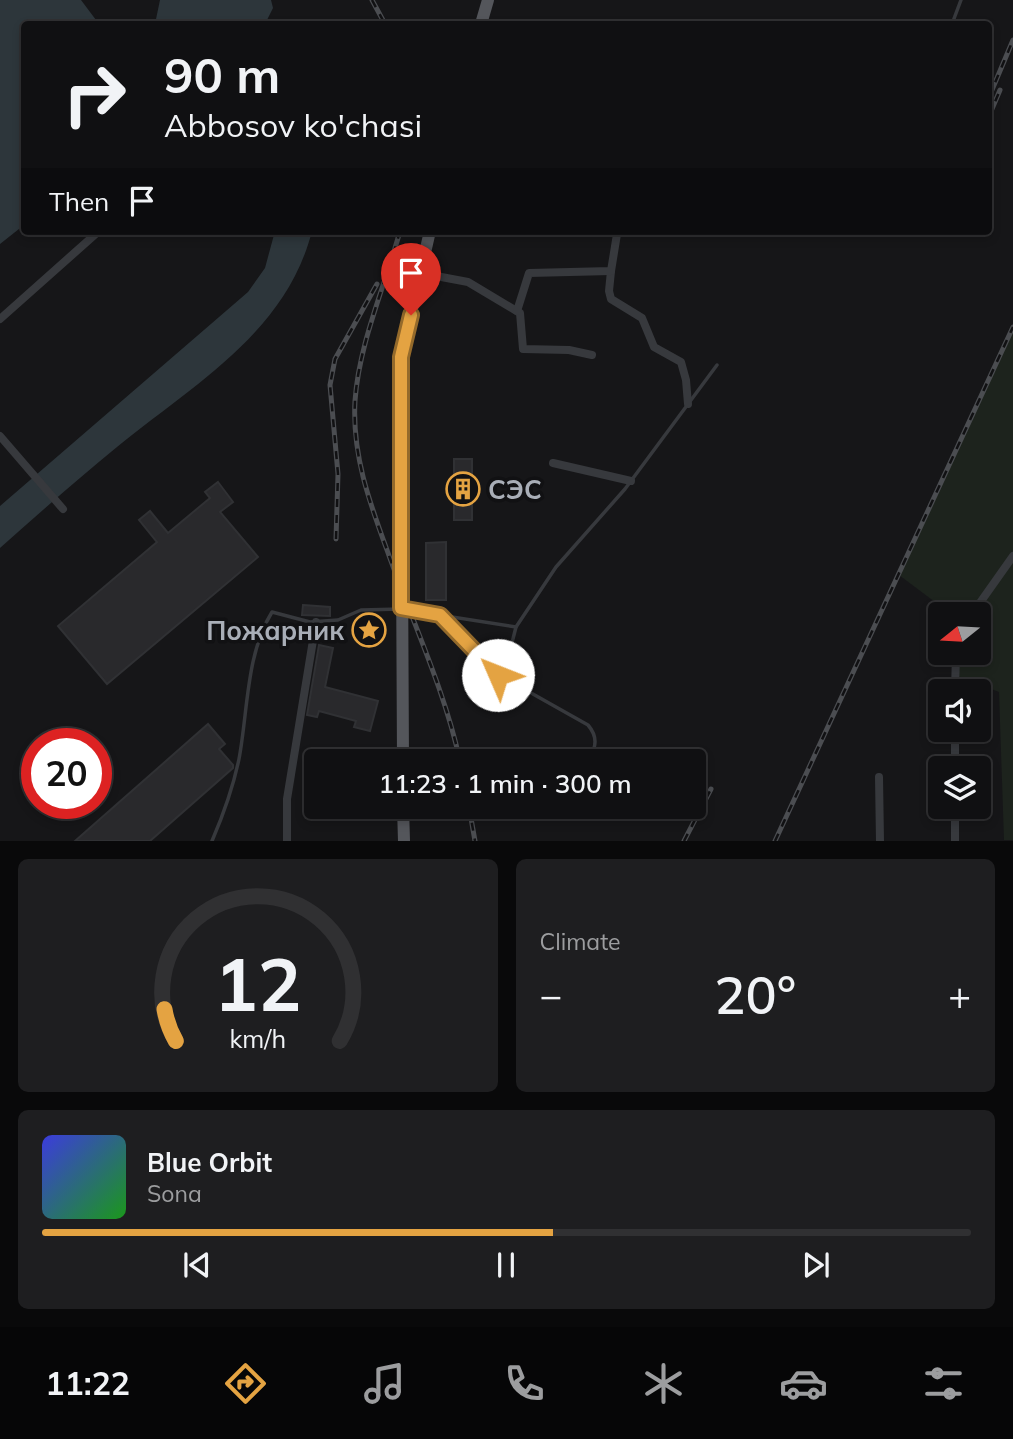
<!DOCTYPE html>
<html lang="en">
<head>
<meta charset="utf-8">
<style>
	body { margin:0; font-family:Mulish,sans-serif; background:#1e1e20; color:#f1f3f6; height:100vh; display:flex; flex-direction:column; font-size:26px; white-space:nowrap }
	* { box-sizing:border-box; margin:0 }
	p { font-size:23px; color:#9c9d9f }
	.icon { flex:none; width:38px; height:38px; fill:none; stroke:currentColor; stroke-width:2; stroke-linecap:round; stroke-linejoin:round }
	.map { position:relative; height:841px; overflow:hidden }
	.sheet { display:flex; flex-direction:column; gap:18px; padding:18px; background:#09090a; flex:1 }
	.sheet>* { flex:none }
	.hud { position:absolute; left:21px; top:21px; width:971px; height:214px; border-radius:7px; box-shadow:0 4px 10px #0003,0 0 0 2px #303032; background:#101012; color:#f1f3f6; overflow:hidden }
	.needle { width:46px; rotate:252deg }
	.buttons { position:absolute; left:928px; top:602px; display:grid; gap:14px }
	.buttons a { display:grid; place-items:center; width:63px; height:63px; border-radius:7px; background:#101012; box-shadow:0 4px 10px #0003,0 0 0 2px #303032; font-size:35px }
	.speed { position:absolute; left:21px; top:728px; display:flex; gap:14px; font-size:35px; font-weight:700; text-align:center }
	.speed>* { display:grid; place-content:center; width:91px; height:91px; border-radius:50%; background:#101012; box-shadow:0 4px 10px #0003,0 0 0 2px #303032; line-height:1 }
	.speed .limit { border:10px solid #d22; background:#fff; color:#111 }
	.pin { position:absolute; display:grid; place-items:center; width:60px; height:60px; color:#fff; margin:-72px -30px; border-radius:50% 50% 50% 0; rotate:-45deg; box-shadow:0 0 7px #0007 }
	.pin .icon { rotate:45deg }
	.me { position:absolute; width:77px; margin:-38px; rotate:314deg; stroke-linejoin:round; filter:drop-shadow(0 0 5px #0008) }
	.turn { display:flex; align-items:center; gap:24px; height:147px; padding:0 28px; font-size:32px }
	.turn .icon { width:91px; height:91px; stroke-width:2.5 }
	.turn b { display:block; font-size:49px; line-height:60px }
	.then { display:flex; align-items:center; height:66px; padding:0 28px; background:#0003; gap:14px; font-size:26px }
	.big { font-size:52px; font-weight:600; line-height:1.1 }
	.sheet .widget { flex:1; display:flex; flex-direction:column; justify-content:center; gap:10px; min-width:0; padding:0 24px; border-radius:10px; background:#1e1e20 }
	.sheet .dial { align-items:center; gap:0 }
	.dial svg { height:182px; overflow:visible; fill:none; stroke:#303032; stroke-width:7; stroke-linecap:round; text-anchor:middle }
	.dial text { fill:#f1f3f6; stroke:none }
	.song { display:flex; align-items:center; gap:21px }
	.cover { width:84px; height:84px; border-radius:10px; background:linear-gradient(135deg,hsl(240 70% 55%),hsl(120 70% 35%)) }
	.played { height:7px; border-radius:4px; background:linear-gradient(90deg,#e4a342 55%,#303032 55%) }
	.keys { display:flex; justify-content:space-around; direction:ltr }
	.heat { display:flex; justify-content:space-between; align-items:center; font-size:38px; direction:ltr }
	.sheet .tiles { flex:1; display:grid; gap:18px; grid-template-columns:1fr 1fr }
	.widget:last-child { grid-column:span 2 }
	.trip { position:absolute; left:304px; top:749px; width:402px; height:70px; border-radius:7px; background:#101012; box-shadow:0 4px 10px #0003,0 0 0 2px #303032; font-weight:600; line-height:70px; text-align:center }
	.tabs { display:flex; height:112px; justify-content:space-around; align-items:center; background:#060607; color:#9c9d9f }
	.tabs .icon { width:49px; height:49px }
	.tabs .selected { color:#e4a342 }
	.tabs b { font-size:32px; color:#f1f3f6 }
	.map>svg:first-child { display:block }
</style>
</head>
<body>
<div class="map">
<svg width="1013" height="841" viewBox="0 0 1013 841">
	<rect width="100%" height="100%" fill="#161618"/>
	<path fill="#1d231d" d="M1013,332V840H1004L999,692L955,675L956,653H978V614H941L935,602L899,575Z"/>
	<g fill="#2d363b">
		<path d="M0,0H81L99,24H24V225L0,244Z"/>
		<path d="M160,0H271L273,8L265,24H155Z"/>
		<path d="M275,231H312C286,333 193,385 117,447C77,480 38,514 0,548V506L248,292L265,268Z"/>
	</g>
	<g fill="#29292c" stroke="#303134" stroke-width="2">
		<rect x="454" y="459" width="18" height="61"/>
		<path d="M218,482L233,502L220,512L258,557L107,684L58,626L157,542L139,520L150,511L168,533L210,498L205,492Z"/>
		<path d="M446,542V600H426V543Z"/>
		<path d="M303,605L330,607V616L302,615Z"/>
		<path d="M319,645L333,648L325,687L378,701L370,731L354,727L356,721L319,711L317,717L307,715Z"/>
		<path d="M208,724L225,744L219,749L233,765V768L150,841H75Z"/>
	</g>
	<g fill="none" stroke-linecap="round" stroke-linejoin="round">
		<g stroke="#37393d" stroke-width="3.5">
			<path d="M952,24L961,0"/>
			<path d="M441,616L490,670L588,725C599,738 595,747 590,761"/>
			<path d="M503,678L516,627L556,567L625,489L717,365"/>
			<path d="M567,817L571,807"/>
			<path d="M212,841C224,813 233,788 239,759C248,711 246,654 272,612L310,622L338,620L361,610L401,609L516,627"/>
		</g>
		<g stroke="#37393d" stroke-width="8">
			<path d="M611,271L609,291L611,299L642,318L654,347L681,362L686,380L688,404"/>
			<path d="M420,273L468,282L520,313L523,349L569,350L592,355"/>
			<path d="M517,311L529,273L611,271L617,234"/>
			<path d="M0,319L99,231"/>
			<path d="M0,436L63,509"/>
			<path d="M553,463L631,481"/>
			<path d="M972,614L1013,556"/>
			<path d="M955,691L956,653"/>
			<path d="M955,768V730"/>
			<path d="M879,777L880,841"/>
			<path d="M955,807V841"/>
			<path d="M287,841V799L316,622"/>
		</g>
		<g stroke="#54565b" stroke-width="12">
			<path d="M481,24L488,0"/>
			<path d="M403,761L401,357L430,231"/>
			<path d="M403,807L404,841"/>
		</g>
		<defs>
			<g id="rail">
				<path d="M372,0L385,24"/>
				<path d="M989,97L1013,40"/>
				<path d="M989,116L1000,90"/>
				<path d="M400,231C385,286 359,343 355,401C352,454 369,501 387,550C412,621 444,688 460,761"/>
				<path d="M336,539L338,474L330,385L335,359L377,284"/>
				<path d="M469,807L475,841"/>
				<path d="M684,841L711,789"/>
				<path d="M775,841L1013,327"/>
			</g>
		</defs>
		<use href="#rail" stroke="#4b4d51" stroke-width="5"/>
		<use href="#rail" stroke="#111113" stroke-width="2.5" stroke-dasharray="8" stroke-linecap="butt"/>
	</g>
	<g fill="none" stroke-linecap="round" stroke-linejoin="round">
		<defs>
			<path id="route" d="M411,315L401,357V608L440,615L498,675"/>
		</defs>
		<use href="#route" stroke="#946a2b" stroke-width="18"/>
		<use href="#route" stroke="#e4a342" stroke-width="12"/>
	</g>
	<defs>
		<symbol id="building-ring" viewBox="-11 -11 22 22"><circle r="9.5" fill="#111113" stroke="#e4a342" stroke-width="1.5"/><path d="M-4-6H4V6H1V3H-1V6H-4ZM-2.5-4.3h1.7v1.8h-1.7ZM.8-4.3h1.7v1.8H.8ZM-2.5-1h1.7V.8h-1.7ZM.8-1h1.7V.8H.8Z" fill="#e4a342"/></symbol>
		<symbol id="sight-ring" viewBox="-11 -11 22 22"><circle r="9.5" fill="#111113" stroke="#e4a342" stroke-width="1.5"/><path d="M0-6L1.8-2.2L6-1.7L2.9 1.2L3.7 5.4L0 3.3L-3.7 5.4L-2.9 1.2L-6-1.7L-1.8-2.2Z" fill="#e4a342"/></symbol>
	</defs>
	<g fill-rule="evenodd">
		<use href="#building-ring" x="444" y="470" width="38" height="38"/>
		<use href="#sight-ring" x="350" y="611" width="38" height="38"/>
	</g>
	<g text-anchor="middle" dominant-baseline="central" stroke-width="7" stroke-linejoin="round" paint-order="stroke">
		<g font-size="26" font-weight="bold" fill="#a9aeb7" stroke="#111113" text-anchor="start">
			<text x="488" y="489">СЭС</text>
			<text x="344" y="630" text-anchor="end">Пожарник</text>
		</g>
	</g>
</svg>
<div class="buttons">
<a><svg class="needle" viewBox="-14 -14 28 28"><path d="M0-13l5 13h-10z" fill="#e53935"/><path d="M0 13l5-13h-10z" fill="#9c9d9f"/></svg></a>
<a><svg class="icon" aria-label="sound" viewBox="0 0 24 24"><path d="M4 9h4l5-4v14l-5-4H4zM17 9q2 3 0 6"/></svg></a>
<a><svg class="icon" aria-label="layers" viewBox="0 0 24 24"><path d="M12 4l9 5-9 5-9-5zM3 14l9 5 9-5"/></svg></a>
</div>
<div class="speed"><div class="limit">20</div></div>
<div class="pin" style="left:411px;top:315px;background:#d93025"><svg class="icon" aria-label="arrive" viewBox="0 0 24 24"><path d="M6 21V4h12l-3 4 3 4H6"/></svg></div>
<svg class="me" style="left:498px;top:675px" viewBox="-20 -20 40 40"><circle r="19" fill="#fff"/><path d="M0-13L10 11 0 6-10 11z" fill="#e4a342"/></svg>
<div class="trip">11:23 · 1 min · 300 m</div>
<div class="hud">
<div class="turn"><svg class="icon" aria-label="right" viewBox="0 0 24 24"><path d="M7 20v-9h11M14 6l5 5-5 5"/></svg><div><b>90 m</b>Abbosov ko'chasi</div></div>
<div class="then">Then<svg class="icon" aria-label="arrive" viewBox="0 0 24 24"><path d="M6 21V4h12l-3 4 3 4H6"/></svg></div>
</div>
</div>
<section class="sheet">
<div class="tiles">
<div class="widget dial"><svg viewBox="0 0 100 80">
<path d="M14 69A42 42 0 1 1 86 69"/>
<path d="M14 69A42 42 0 0 1 9 55" stroke="#e4a342"/>
<text x="50" y="56" font-size="32" font-weight="700">12</text>
<text x="50" y="72" font-size="11">km/h</text>
</svg></div>
<div class="widget"><p>Climate</p>
<div class="heat"><a>−</a><b class="big">20°</b><a>+</a></div>
</div>
<div class="widget">
<div class="song"><i class="cover"></i><div><b>Blue Orbit</b><p>Sona</p></div></div>
<div class="played"></div>
<div class="keys"><svg class="icon" aria-label="previous" viewBox="0 0 24 24"><path d="M18 5L8 12l10 7zM5 5v14"/></svg><svg class="icon" aria-label="pause" viewBox="0 0 24 24"><path d="M8 5v14M16 5v14"/></svg><svg class="icon" aria-label="next" viewBox="0 0 24 24"><path d="M6 5l10 7-10 7zM19 5v14"/></svg></div>
</div>
</div>
</section>
<nav class="tabs">
<b>11:22</b>
<svg class="icon selected" aria-label="directions" viewBox="0 0 24 24"><path d="M12 3l9 9-9 9-9-9zM9 14v-3h6M13 9l2 2-2 2"/></svg>
<svg class="icon" aria-label="music" viewBox="0 0 24 24"><path d="M9 18V5l10-2v13"/><circle cx="6" cy="18" r="3"/><circle cx="16" cy="16" r="3"/></svg>
<svg class="icon" aria-label="phone" viewBox="0 0 24 24"><path d="M5 4h4l2 5-3 2q2 4 5 5l2-3 5 2v4C11 20 4 13 5 4z"/></svg>
<svg class="icon" aria-label="climate" viewBox="0 0 24 24"><path d="M12 3v18M4 7l16 10M4 17L20 7"/></svg>
<svg class="icon" aria-label="car" viewBox="0 0 24 24"><path d="M5 17H2v-5l4-1 3-4h7l3 4 3 1v5h-3M9 17h6M6 11h13"/><circle cx="7" cy="17" r="2"/><circle cx="17" cy="17" r="2"/></svg>
<svg class="icon" aria-label="filters" viewBox="0 0 24 24"><path d="M4 7h16M4 17h16"/><circle cx="9" cy="7" r="2"/><circle cx="15" cy="17" r="2"/></svg>
</nav>
</body>
</html>
